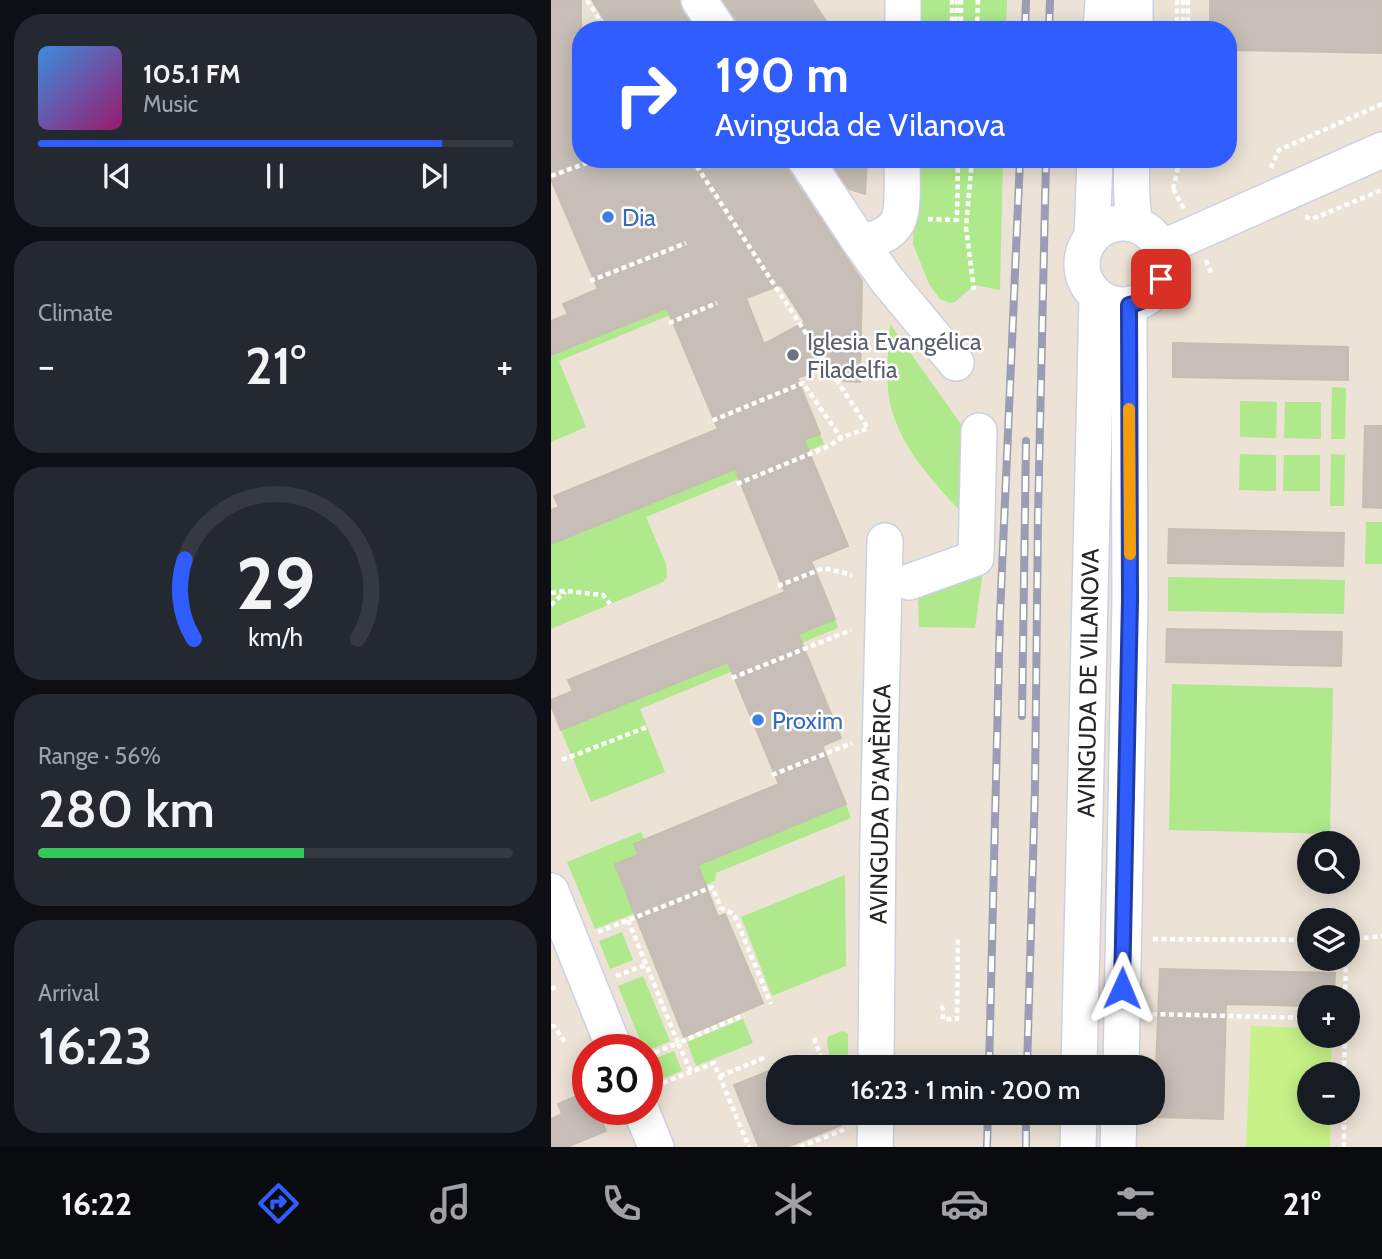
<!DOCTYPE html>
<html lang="en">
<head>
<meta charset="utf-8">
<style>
	body { margin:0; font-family:Cabin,sans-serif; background:#242831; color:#f1f3f6; height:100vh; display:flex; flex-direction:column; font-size:26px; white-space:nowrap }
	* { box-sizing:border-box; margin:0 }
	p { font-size:23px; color:#9ea1a6 }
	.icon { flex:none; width:38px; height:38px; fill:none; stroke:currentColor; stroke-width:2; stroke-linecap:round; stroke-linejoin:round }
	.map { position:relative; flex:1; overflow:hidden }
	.drawer { display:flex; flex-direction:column; gap:14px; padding:14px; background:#0d0f14; width:551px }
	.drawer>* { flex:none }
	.hud { position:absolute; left:21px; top:21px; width:665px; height:147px; border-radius:28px; box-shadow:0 4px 18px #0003; background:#305dff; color:#fff; overflow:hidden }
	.tools { position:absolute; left:746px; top:831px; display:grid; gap:14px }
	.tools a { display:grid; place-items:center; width:63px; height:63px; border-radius:50%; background:#171b24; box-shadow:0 4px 18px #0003; font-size:35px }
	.speed { position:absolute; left:21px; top:1034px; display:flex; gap:14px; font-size:35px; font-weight:700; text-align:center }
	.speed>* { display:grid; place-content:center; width:91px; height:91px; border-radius:50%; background:#171b24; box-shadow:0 4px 18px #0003; line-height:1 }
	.speed .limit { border:10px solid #d22; background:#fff; color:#111 }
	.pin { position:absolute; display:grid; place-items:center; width:60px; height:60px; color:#fff; margin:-30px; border-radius:14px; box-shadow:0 4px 10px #0006 }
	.me { position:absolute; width:77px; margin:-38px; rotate:1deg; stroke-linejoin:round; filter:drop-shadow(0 0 5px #0008) }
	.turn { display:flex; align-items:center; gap:24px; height:147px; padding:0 28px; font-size:32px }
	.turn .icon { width:91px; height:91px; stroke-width:2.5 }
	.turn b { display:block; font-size:49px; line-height:60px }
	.big { font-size:52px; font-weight:600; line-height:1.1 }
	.drawer .tile { flex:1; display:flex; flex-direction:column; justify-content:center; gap:10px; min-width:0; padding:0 24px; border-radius:28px; background:#242831 }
	.drawer .dial { align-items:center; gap:0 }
	.dial svg { height:182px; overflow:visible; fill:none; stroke:#363941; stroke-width:7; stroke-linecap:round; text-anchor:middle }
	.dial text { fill:#f1f3f6; stroke:none }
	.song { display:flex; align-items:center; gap:21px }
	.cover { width:84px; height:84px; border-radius:10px; background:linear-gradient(135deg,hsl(210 70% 55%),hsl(320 70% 35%)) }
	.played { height:7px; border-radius:4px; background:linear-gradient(90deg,#305dff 85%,#363941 85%) }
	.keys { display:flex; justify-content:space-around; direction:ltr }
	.heat { display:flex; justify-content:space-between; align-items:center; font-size:38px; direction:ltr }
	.charge { height:10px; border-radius:5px; background:linear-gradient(90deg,#34c759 56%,#363941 0) }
	.trip { position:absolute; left:215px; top:1055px; width:399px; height:70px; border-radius:28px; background:#171b24; box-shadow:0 4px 18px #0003; font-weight:600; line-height:70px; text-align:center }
	.menu { display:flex; height:112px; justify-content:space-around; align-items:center; background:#090b0e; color:#9ea1a6 }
	.menu .icon { width:49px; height:49px }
	.menu .active { color:#305dff }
	.menu b { font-size:32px; color:#f1f3f6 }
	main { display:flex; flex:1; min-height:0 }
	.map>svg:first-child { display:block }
</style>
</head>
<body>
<main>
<section class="drawer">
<div class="tile">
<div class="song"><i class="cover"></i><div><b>105.1 FM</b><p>Music</p></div></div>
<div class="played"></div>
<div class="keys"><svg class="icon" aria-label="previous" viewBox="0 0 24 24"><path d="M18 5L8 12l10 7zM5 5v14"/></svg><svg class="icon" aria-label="pause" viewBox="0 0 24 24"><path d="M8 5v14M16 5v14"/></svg><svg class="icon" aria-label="next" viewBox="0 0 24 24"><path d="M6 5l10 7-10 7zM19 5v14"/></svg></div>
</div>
<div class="tile"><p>Climate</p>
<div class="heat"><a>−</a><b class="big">21°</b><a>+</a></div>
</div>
<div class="tile dial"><svg viewBox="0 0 100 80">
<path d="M14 69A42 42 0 1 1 86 69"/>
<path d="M14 69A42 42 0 0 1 10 34" stroke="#305dff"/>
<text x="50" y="56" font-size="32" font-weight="700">29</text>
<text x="50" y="72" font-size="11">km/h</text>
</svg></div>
<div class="tile"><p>Range · 56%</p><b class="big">280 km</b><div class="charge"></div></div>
<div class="tile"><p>Arrival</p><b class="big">16:23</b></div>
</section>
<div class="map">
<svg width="831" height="1147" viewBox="0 0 831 1147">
	<rect width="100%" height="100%" fill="#ece2d6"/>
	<g fill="#afe98c">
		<path d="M369,0H456L455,30H370Z"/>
		<path d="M365,159H452L449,290L423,285L404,302L399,303L389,299L378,284L362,244Z"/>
		<path d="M169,286L172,293L8,361L35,427L0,442V355Z"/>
		<path d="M339,324L414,430L411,513C379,478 341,439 337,389C335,368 338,345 339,324Z"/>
		<path d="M781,387L795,388L794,439H780Z"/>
		<path d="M689,401L726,402L725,438L689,437Z"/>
		<path d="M734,402H770V439L733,438Z"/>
		<path d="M269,434L273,444L95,517L115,564L116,577L112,582L0,629V544Z"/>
		<path d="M689,454L725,455V491L688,490Z"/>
		<path d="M780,454L794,455L793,506H779Z"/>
		<path d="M733,455H769V491H732Z"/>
		<path d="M815,522H831V564H814Z"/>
		<path d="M432,570L424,628L368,627L367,596Z"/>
		<path d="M617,577L794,580L793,614L617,611Z"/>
		<path d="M284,619L287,628L89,709L114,772L40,802L10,730Z"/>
		<path d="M621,684L782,688L779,834L618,830Z"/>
		<path d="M295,804L300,818L165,873L164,881L44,929L16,862L90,832L93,839L83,844L87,855L64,864L76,894Z"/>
		<path d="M294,875L295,966L221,996L190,917Z"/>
		<path d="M71,932L82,960L59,969L48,941Z"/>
		<path d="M92,976L119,1041L96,1051L93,1050L67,986Z"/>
		<path d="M192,1019L202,1043L145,1066L136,1042Z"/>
		<path d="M292,1031L297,1034V1066L282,1067L279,1063L276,1039L278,1036Z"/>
		<path d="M123,1051L131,1071L105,1081L97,1061Z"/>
	</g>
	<path fill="#c8f287" d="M700,1026L758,1028V1036H781L780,1074H758V1113H780L779,1147H695Z"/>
	<g fill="#c7bfb7" stroke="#c7beb1" stroke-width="2" fill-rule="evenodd">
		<path d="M0,0H30V159H234L237,170L311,281L309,382L293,381L282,364L246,378L269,434L253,440L297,546L260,561L284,619L247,634L290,738L271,746L295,804L147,865L167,917L174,914L212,1003L133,1037L64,864L87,855L83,844L228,784L177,662L10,730L0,705V700L22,691L17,680L234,592L184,469L0,544V510L8,507L3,496L167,429L116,308L0,355V321L17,314L12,304L47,289L0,179ZM230,285L254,322L213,344L195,298Z"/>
		<path d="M41,0H128L131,11L144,30H60Z"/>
		<path d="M172,0H261L281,30H188L185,19Z"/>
		<path d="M659,0H831V53L677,50V30H659Z"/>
		<path d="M278,159H316L314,194L298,189Z"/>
		<path d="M622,343L797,347V380L622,377Z"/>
		<path d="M814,426H831V508L812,507Z"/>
		<path d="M618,529L793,533L792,566L617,563Z"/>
		<path d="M616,629L791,632L790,666L615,662Z"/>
		<path d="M609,969L784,973L783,998H758V1006L675,1004L672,1119L603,1117Z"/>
		<path d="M228,1067V1113H305V1119L236,1147H208L183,1085Z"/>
		<path d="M37,1091V1110H46L55,1131L16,1147H0V1119L11,1114L7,1104Z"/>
	</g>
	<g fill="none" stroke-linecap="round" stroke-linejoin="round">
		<defs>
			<g id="minor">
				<path d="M148,0L168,30"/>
				<path d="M352,0V30"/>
				<path d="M550,30L552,0"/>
				<path d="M584,30V0"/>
				<path d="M254,159L309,242L336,280L405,363"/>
				<path d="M581,159C580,181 580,203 584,224"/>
				<circle cx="572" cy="264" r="41"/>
				<path d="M541,237L544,159"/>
				<path d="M309,242C323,240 339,236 347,221C353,209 351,174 351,159"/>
				<path d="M611,248L831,150"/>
				<path d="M358,582L425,558L428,431"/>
				<path d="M0,891L64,1050"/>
				<path d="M325,1068L327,834L334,541"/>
				<path d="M528,1068L546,298"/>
				<path d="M570,1068L579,600L578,305"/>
				<path d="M90,1110L105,1147"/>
				<path d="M324,1147L325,1113"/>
				<path d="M527,1147L528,1113"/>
				<path d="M567,1147L568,1113"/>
			</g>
		</defs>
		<use href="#minor" stroke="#ccd1e2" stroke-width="38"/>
		<g stroke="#fff" stroke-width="4.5" stroke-dasharray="5 3.5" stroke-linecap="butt">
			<path d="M36,0L55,30"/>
			<path d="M626,0V30"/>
			<path d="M632,0V30"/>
			<path d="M637,0V30"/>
			<path d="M401,30V0"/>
			<path d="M405,30L406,0"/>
			<path d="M410,30V0"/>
			<path d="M426,30L427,0"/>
			<path d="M141,159L317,428L290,438L252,383L158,422"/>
			<path d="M421,159L415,227L423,290"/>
			<path d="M720,168L728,150L831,104"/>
			<path d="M0,176L44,160"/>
			<path d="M622,189L627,167V159"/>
			<path d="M622,189L633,209"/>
			<path d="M754,217L761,219L831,190"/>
			<path d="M377,219L406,220L407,159"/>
			<path d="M655,260L660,273"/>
			<path d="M39,281L135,243"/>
			<path d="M118,323L166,303"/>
			<path d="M186,484L278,446L290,438"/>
			<path d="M227,586L273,568L301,575"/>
			<path d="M0,593L14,591L52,595L59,604"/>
			<path d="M0,605L14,592"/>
			<path d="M181,678L300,630"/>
			<path d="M11,760L96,727"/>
			<path d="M221,775L301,743"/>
			<path d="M77,920L127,1043L193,1015"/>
			<path d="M47,932L161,887L170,908L183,914L220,1004"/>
			<path d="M602,939L758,940"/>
			<path d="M796,940L831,936"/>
			<path d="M65,976L95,965"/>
			<path d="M0,989L7,986"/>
			<path d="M794,998L795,959"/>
			<path d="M390,1006L392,1009V1019H406L407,939"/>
			<path d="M601,1014L758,1018"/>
			<path d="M0,1026H3L14,1042"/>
			<path d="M263,1038L274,1068"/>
			<path d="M96,1056L127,1043L140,1072"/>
			<path d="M793,1074L794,1036"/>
			<path d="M169,1076L213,1058"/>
			<path d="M104,1086L163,1063L198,1147"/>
			<path d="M249,1147L297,1128"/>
			<path d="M793,1147V1113"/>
		</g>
		<use href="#minor" stroke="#fff" stroke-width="35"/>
		<defs>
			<g id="rail">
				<path d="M474,30L475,0"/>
				<path d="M498,30L499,0"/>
				<path d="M471,716L475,441"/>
				<path d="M438,1068L449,615L469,159"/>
				<path d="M476,1068L484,788L487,516L495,159"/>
				<path d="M436,1147L437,1113"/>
				<path d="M475,1147V1113"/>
			</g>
		</defs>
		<use href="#rail" stroke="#999eb4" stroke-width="8"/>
		<use href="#rail" stroke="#fff" stroke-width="5" stroke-dasharray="16" stroke-linecap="butt"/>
	</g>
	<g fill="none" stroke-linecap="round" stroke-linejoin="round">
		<defs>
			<path id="route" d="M571,988L579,600L578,305C596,301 602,296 610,279"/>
		</defs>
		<use href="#route" stroke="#1f3ca6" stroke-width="18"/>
		<use href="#route" stroke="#305dff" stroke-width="12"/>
		<path stroke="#f59e0b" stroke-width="12" d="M578,409L579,554"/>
	</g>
	<g fill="#3f7fe0" stroke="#fff" stroke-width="2.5">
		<circle cx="57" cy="217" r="7"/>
		<circle cx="207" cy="720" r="7"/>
	</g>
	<circle fill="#6b7280" stroke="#fff" stroke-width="2.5" cx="242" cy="355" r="7"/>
	<g text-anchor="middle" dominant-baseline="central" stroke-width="5" stroke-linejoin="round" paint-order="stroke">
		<g font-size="24" fill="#366cbe" stroke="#fff" text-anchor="start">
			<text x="71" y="217">Dia</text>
			<text x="221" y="720">Proxim</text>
		</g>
		<g font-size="24" fill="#5b616d" stroke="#fff" text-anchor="start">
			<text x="256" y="341">Iglesia Evangélica<tspan x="256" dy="28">Filadelfia</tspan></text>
		</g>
		<g font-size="24" fill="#272727" stroke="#fff">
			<text transform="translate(537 683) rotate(-89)">AVINGUDA DE VILANOVA</text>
			<text transform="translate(329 804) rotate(-89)">AVINGUDA D'AMÈRICA</text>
		</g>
	</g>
</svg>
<div class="tools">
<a><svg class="icon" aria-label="search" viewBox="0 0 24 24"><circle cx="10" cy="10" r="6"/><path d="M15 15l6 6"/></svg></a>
<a><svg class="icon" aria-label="layers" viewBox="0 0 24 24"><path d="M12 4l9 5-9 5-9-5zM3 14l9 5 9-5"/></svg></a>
<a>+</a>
<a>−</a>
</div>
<div class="speed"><div class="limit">30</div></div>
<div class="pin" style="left:610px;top:279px;background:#d93025"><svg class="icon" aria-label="arrive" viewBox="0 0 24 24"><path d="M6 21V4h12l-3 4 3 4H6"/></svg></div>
<svg class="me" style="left:571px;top:988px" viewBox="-20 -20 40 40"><path d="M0-17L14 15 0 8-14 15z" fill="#305dff" stroke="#fff" stroke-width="4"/></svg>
<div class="trip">16:23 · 1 min · 200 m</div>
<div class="hud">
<div class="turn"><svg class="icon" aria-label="right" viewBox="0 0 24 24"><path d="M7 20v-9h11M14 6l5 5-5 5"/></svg><div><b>190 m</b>Avinguda de Vilanova</div></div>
</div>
</div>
</main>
<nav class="menu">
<b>16:22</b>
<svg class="icon active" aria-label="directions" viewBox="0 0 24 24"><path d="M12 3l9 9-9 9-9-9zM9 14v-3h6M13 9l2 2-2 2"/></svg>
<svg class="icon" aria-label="music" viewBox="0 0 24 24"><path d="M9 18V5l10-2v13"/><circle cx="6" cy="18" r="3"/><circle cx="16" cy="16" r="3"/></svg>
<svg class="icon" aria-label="phone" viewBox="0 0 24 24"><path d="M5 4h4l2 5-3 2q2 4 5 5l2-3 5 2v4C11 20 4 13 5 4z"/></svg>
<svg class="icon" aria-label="climate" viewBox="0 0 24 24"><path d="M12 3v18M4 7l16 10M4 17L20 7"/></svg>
<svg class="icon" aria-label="car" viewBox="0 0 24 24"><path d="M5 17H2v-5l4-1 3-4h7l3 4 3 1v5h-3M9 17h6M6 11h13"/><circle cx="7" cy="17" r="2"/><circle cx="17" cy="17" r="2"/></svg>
<svg class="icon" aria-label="filters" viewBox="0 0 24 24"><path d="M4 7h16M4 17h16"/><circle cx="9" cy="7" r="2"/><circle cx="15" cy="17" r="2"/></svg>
<b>21°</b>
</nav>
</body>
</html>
